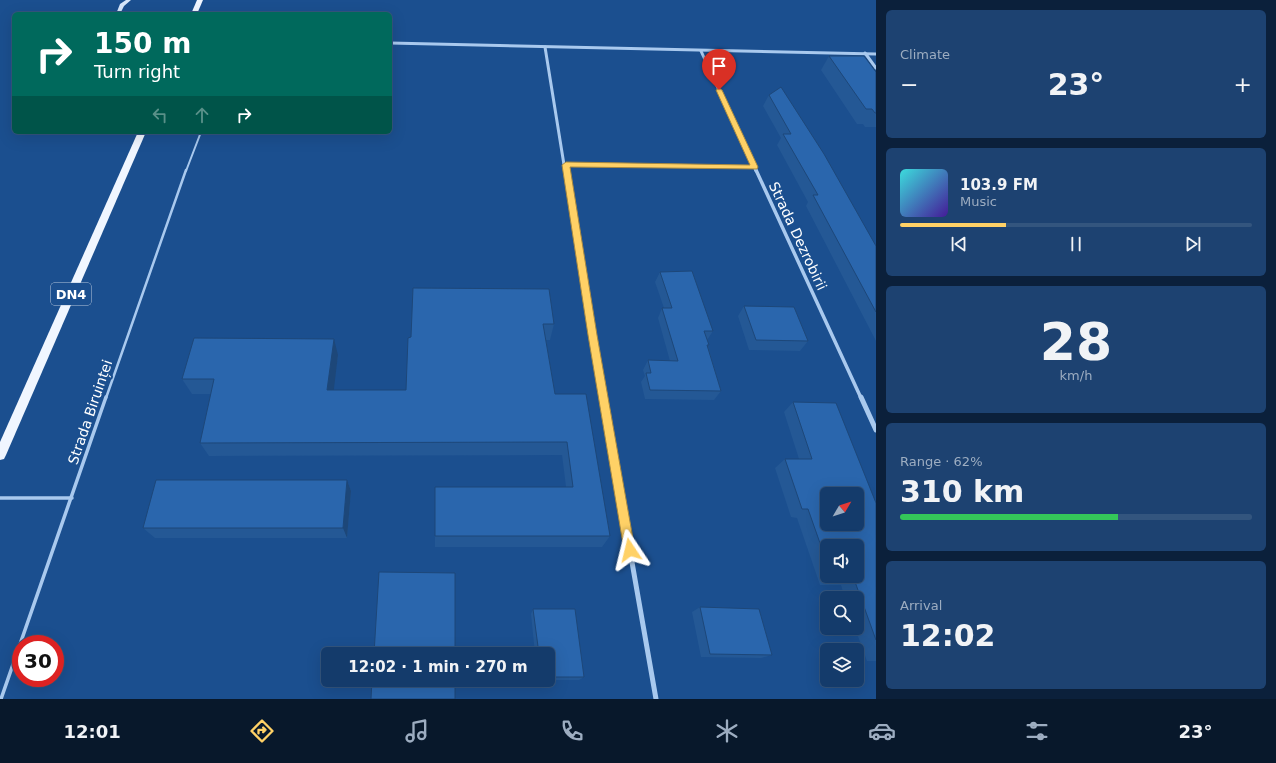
<!DOCTYPE html>
<html lang="en">
<head>
<meta charset="utf-8">
<style>
	body { margin:0; font-family:"DejaVu Sans",sans-serif; background:#1d4271; color:#f1f3f6; height:100vh; display:flex; flex-direction:column; font-size:15px; white-space:nowrap }
	* { box-sizing:border-box; margin:0 }
	p { font-size:13px; color:#9dadc1 }
	.icon { flex:none; width:22px; height:22px; fill:none; stroke:currentColor; stroke-width:2; stroke-linecap:round; stroke-linejoin:round }
	.map { position:relative; flex:1; overflow:hidden }
	.side { display:flex; flex-direction:column; gap:10px; padding:10px; background:#0b203b; width:400px }
	.side>* { flex:none }
	.banner { position:absolute; left:12px; top:12px; width:380px; height:122px; border-radius:6px; box-shadow:0 4px 16px #0002,0 0 0 1px #33557e; background:#00695c; color:#fff; overflow:hidden }
	.needle { width:26px; rotate:51deg }
	.buttons { position:absolute; left:820px; top:487px; display:grid; gap:8px }
	.buttons a { display:grid; place-items:center; width:44px; height:44px; border-radius:6px; background:#143b6b; box-shadow:0 4px 16px #0002,0 0 0 1px #33557e; font-size:20px }
	.speed { position:absolute; left:12px; top:635px; display:flex; gap:8px; font-size:20px; font-weight:700; text-align:center }
	.speed>* { display:grid; place-content:center; width:52px; height:52px; border-radius:50%; background:#143b6b; box-shadow:0 4px 16px #0002,0 0 0 1px #33557e; line-height:1 }
	.speed .limit { border:6px solid #d22; background:#fff; color:#111 }
	.pin { position:absolute; display:grid; place-items:center; width:34px; height:34px; color:#fff; margin:-41px -17px; border-radius:50% 50% 50% 0; rotate:-45deg; box-shadow:0 0 4px #0007 }
	.pin .icon { rotate:45deg }
	.me { position:absolute; width:44px; margin:-22px; rotate:350deg; stroke-linejoin:round; filter:drop-shadow(0 0 3px #0008) }
	.turn { display:flex; align-items:center; gap:14px; height:84px; padding:0 16px; font-size:18px }
	.turn .icon { width:52px; height:52px; stroke-width:2.5 }
	.turn b { display:block; font-size:28px; line-height:34px }
	.lanes { display:flex; align-items:center; height:38px; padding:0 16px; background:#0003; justify-content:center; gap:20px; direction:ltr }
	.lanes .off { opacity:.35 }
	.big { font-size:30px; font-weight:600; line-height:1.1 }
	.side .card { flex:1; display:flex; flex-direction:column; justify-content:center; gap:6px; min-width:0; padding:0 14px; border-radius:6px; background:#1d4271 }
	.side .dial { align-items:center; gap:0 }
	.dial b { font-size:52px; line-height:1 }
	.song { display:flex; align-items:center; gap:12px }
	.cover { width:48px; height:48px; border-radius:6px; background:linear-gradient(135deg,hsl(180 70% 55%),hsl(260 70% 35%)) }
	.played { height:4px; border-radius:2px; background:linear-gradient(90deg,#ffd166 30%,#33557e 30%) }
	.keys { display:flex; justify-content:space-around; direction:ltr }
	.heat { display:flex; justify-content:space-between; align-items:center; font-size:22px; direction:ltr }
	.charge { height:6px; border-radius:3px; background:linear-gradient(90deg,#34c759 62%,#33557e 0) }
	.trip { position:absolute; left:321px; top:647px; width:234px; height:40px; border-radius:6px; background:#143b6b; box-shadow:0 4px 16px #0002,0 0 0 1px #33557e; font-weight:600; line-height:40px; text-align:center }
	.tabs { display:flex; height:64px; justify-content:space-around; align-items:center; background:#08182b; color:#9dadc1 }
	.tabs .icon { width:28px; height:28px }
	.tabs .active { color:#ffd166 }
	.tabs b { font-size:18px; color:#f1f3f6 }
	main { display:flex; flex:1; min-height:0 }
	.map>svg:first-child { display:block }
</style>
</head>
<body>
<main>
<div class="map">
<svg width="876" height="699" viewBox="0 0 876 699">
	<rect width="100%" height="100%" fill="#1b4f8f"/>
	<g fill="none" stroke-linecap="round" stroke-linejoin="round">
		<path stroke="#a9c9ee" stroke-width="2" d="M186,171L201,132"/>
		<path stroke="#a9c9ee" stroke-width="2.5" d="M106,398L186,170"/>
		<g stroke="#a9c9ee" stroke-width="3.5">
			<path d="M0,498H72"/>
			<path d="M1,699L106,397"/>
		</g>
		<g stroke="#a9c9ee" stroke-width="3">
			<path d="M390,43L876,54"/>
			<path d="M545,47L565,171"/>
			<path d="M701,51L756,171"/>
			<path d="M865,53L876,68"/>
			<path d="M566,165L754,167"/>
		</g>
		<g stroke="#a9c9ee" stroke-width="3.5">
			<path d="M565,170L603,398"/>
			<path d="M756,170L861,398"/>
		</g>
		<g stroke="#a9c9ee" stroke-width="5">
			<path d="M603,397L656,699"/>
			<path d="M861,397L876,430"/>
		</g>
		<path fill="#d6e6fa" fill-rule="evenodd" d="M126,0H131L124,6L120,14H116L120,4Z"/>
		<g fill="#f0f6ff" fill-rule="evenodd">
			<path d="M197,0H203L197,14H191Z"/>
			<path d="M138,132H146L6,455L4,459L0,460V442Z"/>
		</g>
	</g>
	<g fill="#245895" fill-rule="evenodd">
		<path d="M829,56L876,72V127H865L863,124H857L821,70Z"/>
		<path d="M769,95L876,246V341L806,206L808,202L777,145L781,138L763,106Z"/>
		<path d="M660,272L713,331L707,340L709,345L708,346L721,391L714,400L645,399L641,382L645,376L643,370L648,360L670,361L658,318L662,308H664L655,282Z"/>
		<path d="M413,288L554,324L550,340H546L555,394L610,536L602,547H435V487H566L562,455L209,456L200,443L211,394H192L182,379L338,355L333,390H406L411,337Z"/>
		<path d="M744,306L808,341L800,351L749,350L738,316Z"/>
		<path d="M793,402L876,503V661H867L855,628H857V598H845L841,585H820L797,518L791,517L775,468L785,459H799L784,412ZM827,546L857,576H827Z"/>
		<path d="M347,480L351,491L347,538H155L143,528Z"/>
		<path d="M700,607L772,655L761,658L701,657L692,612Z"/>
		<path d="M533,609L584,677L579,680H538H548V654H535L531,614Z"/>
	</g>
	<g fill="#1d4779">
		<path d="M334,339L338,355L332,405L327,390Z"/>
		<path d="M347,480L351,491L347,538L343,528Z"/>
	</g>
	<g fill="#2a66ad" stroke="#1d4779" fill-rule="evenodd">
		<path d="M829,56H864L876,72V113H875L872,109H866Z"/>
		<path d="M781,87L824,154L876,246V312L813,195H818L783,134H791L769,95Z"/>
		<path d="M692,271L713,331H704L709,345H707L721,391L650,390L646,373H651L648,360L678,361L662,308H672L660,272Z"/>
		<path d="M413,288L549,289L554,324H543L555,394H586L610,536H435V487H573L567,442L200,443L214,379H182L194,338L334,339L327,390H406L408,338L411,337Z"/>
		<path d="M744,306L794,307L808,341L756,340Z"/>
		<path d="M793,402L836,403L876,503V640L854,579H832V576H857V546H827V563L808,509H802L785,459H812ZM827,494H857V524H827Z"/>
		<path d="M156,480H347L343,528H143Z"/>
		<path d="M379,572L455,573V654H374Z"/>
		<path d="M700,607L759,609L772,655L710,654Z"/>
		<path d="M533,609H575L584,677H548V654H539Z"/>
		<path d="M372,680H455V699H371Z"/>
	</g>
	<path fill="#ffd166" stroke="#a68842" d="M719,88L722,90L758,167L757,169L570,167L597,335L635,550L633,553L630,555L626,553L624,550L588,335L562,165L566,162L750,165L716,90Z"/>
	<g text-anchor="middle" dominant-baseline="central" stroke-width="4" stroke-linejoin="round" paint-order="stroke">
		<rect fill="#1b4f8f" stroke="#bbcadd" stroke-width="1" x="51" y="283" width="40" height="22" rx="3"/>
		<g font-size="13" font-weight="bold" fill="#fff">
			<text x="71" y="294">DN4</text>
		</g>
		<g font-size="14" fill="#fff" stroke="#1b4f8f">
			<text transform="translate(798 236) rotate(65)">Strada Dezrobirii</text>
			<text transform="translate(90 412) rotate(-71)">Strada Biruinței</text>
		</g>
	</g>
</svg>
<div class="buttons">
<a><svg class="needle" viewBox="-14 -14 28 28"><path d="M0-13l5 13h-10z" fill="#e53935"/><path d="M0 13l5-13h-10z" fill="#9dadc1"/></svg></a>
<a><svg class="icon" aria-label="sound" viewBox="0 0 24 24"><path d="M4 9h4l5-4v14l-5-4H4zM17 9q2 3 0 6"/></svg></a>
<a><svg class="icon" aria-label="search" viewBox="0 0 24 24"><circle cx="10" cy="10" r="6"/><path d="M15 15l6 6"/></svg></a>
<a><svg class="icon" aria-label="layers" viewBox="0 0 24 24"><path d="M12 4l9 5-9 5-9-5zM3 14l9 5 9-5"/></svg></a>
</div>
<div class="speed"><div class="limit">30</div></div>
<div class="pin" style="left:719px;top:90px;background:#d93025"><svg class="icon" aria-label="arrive" viewBox="0 0 24 24"><path d="M6 21V4h12l-3 4 3 4H6"/></svg></div>
<svg class="me" style="left:630px;top:550px" viewBox="-20 -20 40 40"><path d="M0-17L14 15 0 8-14 15z" fill="#ffd166" stroke="#fff" stroke-width="4"/></svg>
<div class="trip">12:02 · 1 min · 270 m</div>
<div class="banner">
<div class="turn"><svg class="icon" aria-label="right" viewBox="0 0 24 24"><path d="M7 20v-9h11M14 6l5 5-5 5"/></svg><div><b>150 m</b>Turn right</div></div>
<div class="lanes"><svg class="icon off" aria-label="left" viewBox="0 0 24 24"><path d="M17 20v-9H6M10 6l-5 5 5 5"/></svg><svg class="icon off" aria-label="ahead" viewBox="0 0 24 24"><path d="M12 20V5M6 11l6-6 6 6"/></svg><svg class="icon" aria-label="right" viewBox="0 0 24 24"><path d="M7 20v-9h11M14 6l5 5-5 5"/></svg></div>
</div>
</div>
<section class="side">
<div class="card"><p>Climate</p>
<div class="heat"><a>−</a><b class="big">23°</b><a>+</a></div>
</div>
<div class="card">
<div class="song"><i class="cover"></i><div><b>103.9 FM</b><p>Music</p></div></div>
<div class="played"></div>
<div class="keys"><svg class="icon" aria-label="previous" viewBox="0 0 24 24"><path d="M18 5L8 12l10 7zM5 5v14"/></svg><svg class="icon" aria-label="pause" viewBox="0 0 24 24"><path d="M8 5v14M16 5v14"/></svg><svg class="icon" aria-label="next" viewBox="0 0 24 24"><path d="M6 5l10 7-10 7zM19 5v14"/></svg></div>
</div>
<div class="card dial"><b>28</b><p>km/h</p></div>
<div class="card"><p>Range · 62%</p><b class="big">310 km</b><div class="charge"></div></div>
<div class="card"><p>Arrival</p><b class="big">12:02</b></div>
</section>
</main>
<nav class="tabs">
<b>12:01</b>
<svg class="icon active" aria-label="directions" viewBox="0 0 24 24"><path d="M12 3l9 9-9 9-9-9zM9 14v-3h6M13 9l2 2-2 2"/></svg>
<svg class="icon" aria-label="music" viewBox="0 0 24 24"><path d="M9 18V5l10-2v13"/><circle cx="6" cy="18" r="3"/><circle cx="16" cy="16" r="3"/></svg>
<svg class="icon" aria-label="phone" viewBox="0 0 24 24"><path d="M5 4h4l2 5-3 2q2 4 5 5l2-3 5 2v4C11 20 4 13 5 4z"/></svg>
<svg class="icon" aria-label="climate" viewBox="0 0 24 24"><path d="M12 3v18M4 7l16 10M4 17L20 7"/></svg>
<svg class="icon" aria-label="car" viewBox="0 0 24 24"><path d="M5 17H2v-5l4-1 3-4h7l3 4 3 1v5h-3M9 17h6M6 11h13"/><circle cx="7" cy="17" r="2"/><circle cx="17" cy="17" r="2"/></svg>
<svg class="icon" aria-label="filters" viewBox="0 0 24 24"><path d="M4 7h16M4 17h16"/><circle cx="9" cy="7" r="2"/><circle cx="15" cy="17" r="2"/></svg>
<b>23°</b>
</nav>
</body>
</html>
